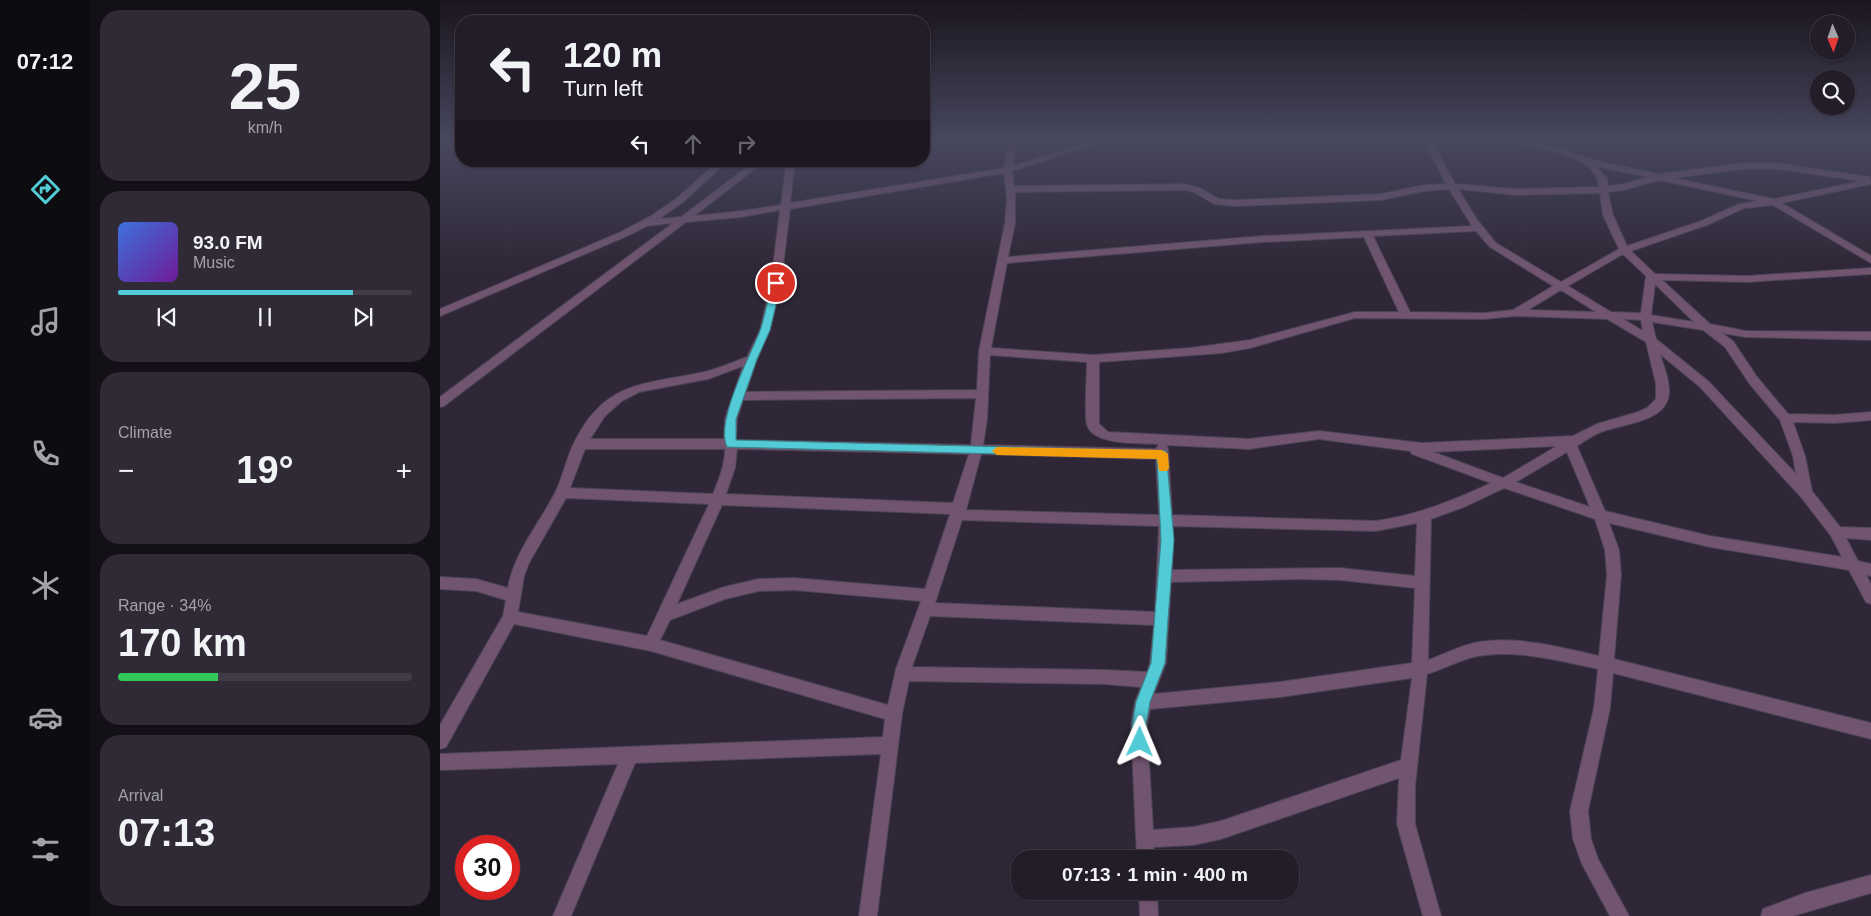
<!DOCTYPE html>
<html lang="en">
<head>
<meta charset="utf-8">
<style>
	body { margin:0; font-family:Helvetica,sans-serif; background:#2f2a35; color:#f1f3f6; height:100vh; display:flex; flex-direction:column; font-size:19px; white-space:nowrap }
	* { box-sizing:border-box; margin:0 }
	p { font-size:16px; color:#a3a2a8 }
	.icon { flex:none; width:28px; height:28px; fill:none; stroke:currentColor; stroke-width:2; stroke-linecap:round; stroke-linejoin:round }
	.map { position:relative; flex:1; overflow:hidden }
	.details { display:flex; flex-direction:column; gap:10px; padding:10px; background:#131017; width:350px }
	.details>* { flex:none }
	.hud { position:absolute; left:15px; top:15px; width:475px; height:152px; border-radius:20px; box-shadow:0 1px 4px #0004,0 0 0 1px #403b46; background:#231d29; color:#f1f3f6; overflow:hidden }
	.needle { width:32px; rotate:178deg }
	.buttons { position:absolute; left:1370px; top:15px; display:grid; gap:10px }
	.buttons a { display:grid; place-items:center; width:45px; height:45px; border-radius:50%; background:#231d29; box-shadow:0 1px 4px #0004,0 0 0 1px #403b46; font-size:25px }
	.speed { position:absolute; left:15px; top:835px; display:flex; gap:10px; font-size:25px; font-weight:700; text-align:center }
	.speed>* { display:grid; place-content:center; width:65px; height:65px; border-radius:50%; background:#231d29; box-shadow:0 1px 4px #0004,0 0 0 1px #403b46; line-height:1 }
	.speed .limit { border:8px solid #d22; background:#fff; color:#111 }
	.pin { position:absolute; display:grid; place-items:center; width:42px; height:42px; color:#fff; margin:-21px; border:2px solid #fff; border-radius:50%; box-shadow:0 1px 5px #0007 }
	.me { position:absolute; width:55px; margin:-28px; rotate:1deg; stroke-linejoin:round; filter:drop-shadow(0 0 4px #0008) }
	.turn { display:flex; align-items:center; gap:18px; height:105px; padding:0 25px; font-size:22px }
	.turn .icon { width:65px; height:65px; stroke-width:2.5 }
	.turn b { display:block; font-size:35px; line-height:42px }
	.lanes { display:flex; align-items:center; height:48px; padding:0 25px; background:#0003; justify-content:center; gap:25px; direction:ltr }
	.lanes .off { opacity:.35 }
	.big { font-size:38px; font-weight:600; line-height:1.1 }
	.details .tile { flex:1; display:flex; flex-direction:column; justify-content:center; gap:8px; min-width:0; padding:0 18px; border-radius:20px; background:#2f2a35 }
	.details .dial { align-items:center; gap:0 }
	.dial b { font-size:65px; line-height:1 }
	.song { display:flex; align-items:center; gap:15px }
	.cover { width:60px; height:60px; border-radius:8px; background:linear-gradient(135deg,hsl(220 70% 55%),hsl(280 70% 35%)) }
	.played { height:5px; border-radius:2px; background:linear-gradient(90deg,#52cbd7 80%,#403b46 80%) }
	.keys { display:flex; justify-content:space-around; direction:ltr }
	.heat { display:flex; justify-content:space-between; align-items:center; font-size:28px; direction:ltr }
	.charge { height:8px; border-radius:4px; background:linear-gradient(90deg,#34c759 34%,#403b46 0) }
	.trip { position:absolute; left:571px; top:850px; width:288px; height:50px; border-radius:20px; background:#231d29; box-shadow:0 1px 4px #0004,0 0 0 1px #403b46; font-weight:600; line-height:50px; text-align:center }
	main { display:flex; flex:1; min-height:0 }
	.dock { display:flex; flex-direction:column; width:90px; justify-content:space-around; align-items:center; background:#0e0c10; color:#a3a2a8 }
	.dock .icon { width:35px; height:35px }
	.dock .active { color:#52cbd7 }
	.dock b { font-size:22px; color:#f1f3f6 }
	.map>svg:first-child { display:block }
</style>
</head>
<body>
<main>
<nav class="dock">
<b>07:12</b>
<svg class="icon active" aria-label="directions" viewBox="0 0 24 24"><path d="M12 3l9 9-9 9-9-9zM9 14v-3h6M13 9l2 2-2 2"/></svg>
<svg class="icon" aria-label="music" viewBox="0 0 24 24"><path d="M9 18V5l10-2v13"/><circle cx="6" cy="18" r="3"/><circle cx="16" cy="16" r="3"/></svg>
<svg class="icon" aria-label="phone" viewBox="0 0 24 24"><path d="M5 4h4l2 5-3 2q2 4 5 5l2-3 5 2v4C11 20 4 13 5 4z"/></svg>
<svg class="icon" aria-label="climate" viewBox="0 0 24 24"><path d="M12 3v18M4 7l16 10M4 17L20 7"/></svg>
<svg class="icon" aria-label="car" viewBox="0 0 24 24"><path d="M5 17H2v-5l4-1 3-4h7l3 4 3 1v5h-3M9 17h6M6 11h13"/><circle cx="7" cy="17" r="2"/><circle cx="17" cy="17" r="2"/></svg>
<svg class="icon" aria-label="filters" viewBox="0 0 24 24"><path d="M4 7h16M4 17h16"/><circle cx="9" cy="7" r="2"/><circle cx="15" cy="17" r="2"/></svg>
</nav>
<section class="details">
<div class="tile dial"><b>25</b><p>km/h</p></div>
<div class="tile">
<div class="song"><i class="cover"></i><div><b>93.0 FM</b><p>Music</p></div></div>
<div class="played"></div>
<div class="keys"><svg class="icon" aria-label="previous" viewBox="0 0 24 24"><path d="M18 5L8 12l10 7zM5 5v14"/></svg><svg class="icon" aria-label="pause" viewBox="0 0 24 24"><path d="M8 5v14M16 5v14"/></svg><svg class="icon" aria-label="next" viewBox="0 0 24 24"><path d="M6 5l10 7-10 7zM19 5v14"/></svg></div>
</div>
<div class="tile"><p>Climate</p>
<div class="heat"><a>−</a><b class="big">19°</b><a>+</a></div>
</div>
<div class="tile"><p>Range · 34%</p><b class="big">170 km</b><div class="charge"></div></div>
<div class="tile"><p>Arrival</p><b class="big">07:13</b></div>
</section>
<div class="map">
<svg width="1431" height="916" viewBox="0 0 1431 916">
	<rect width="100%" height="100%" fill="#2f2737"/>
	<g fill="none" stroke-linecap="round" stroke-linejoin="round">
		<defs>
			<g id="minor">
				<path d="M570,140H578L573,166L654,140H667L572,171L574,186L745,184L760,188L779,199L797,200L941,194L984,185L1006,184L984,140H992L1015,184L1077,189L1159,187C1157,160 1119,152 1097,147C1088,145 1077,145 1070,140H1086L1108,145L1161,162L1219,174L1304,163H1337L1430,177L1431,184L1342,203L1431,256V263L1333,205L1304,208L1267,225L1191,251L1215,274L1307,276L1431,268V274L1307,282L1222,280L1270,324L1306,331L1431,332V340L1306,337L1282,333L1293,341L1317,377L1348,414L1395,415L1431,412V420L1395,423L1353,422L1365,456L1372,491L1400,527L1431,528V540L1406,538L1418,561L1431,564V576L1426,575L1431,584V604L1426,602L1409,570L1270,547L1169,523L1179,550L1181,575L1174,659L1431,723V739L1173,673L1170,708L1148,811L1151,839L1158,859L1189,916H1170L1142,864L1133,839L1130,811L1154,708L1158,669C1120,661 1077,649 1038,656C1021,659 1004,669 987,674L975,786V824L1001,916H983L957,824L959,778L781,839L753,845L714,847L715,859H697L691,725L695,702L701,687L665,684L469,681L462,714L437,916H419L441,754L195,763L131,916H113L178,764L0,770V754L443,737L445,719L211,651L74,624L6,747L0,749V725L63,616L66,600L36,591L0,589V577L36,579L68,588C74,553 99,524 115,493C123,477 126,459 134,443C165,380 204,385 264,372C278,369 293,362 307,357L320,330L331,283L340,210L301,217L246,222L4,406L0,407V397L233,223L207,226L187,236L0,316V309L181,232L211,216L237,198L279,161H288L243,202L219,219L241,217L315,161H325L254,216L301,211L341,205L347,161H355L350,203L564,168ZM1156,166L1159,167L1208,177L1183,184L1168,186L1167,179ZM1304,169H1337L1421,181L1334,199L1233,178ZM564,173L567,197L565,223L539,351L537,390L306,392L317,359L330,330L341,283L350,209ZM1219,180L1318,201L1299,204L1261,221L1187,246L1173,215L1168,192L1184,190ZM1009,189L1032,226L823,236L568,257L575,223V192L745,190L754,192L774,204L797,206L941,200L984,191ZM1018,189L1077,195L1160,193L1163,215L1179,249L1121,282L1056,243L1038,221ZM1036,231L1050,247L1113,286L1073,310L1044,313L970,312L933,236ZM924,237L959,312H915L810,340L750,348L653,355L551,348L567,263L823,242ZM1183,254L1206,276L1201,313L1171,312L1128,286ZM1215,284L1254,322L1211,315ZM1121,290L1156,312L1088,310ZM1075,316L1167,319L1206,342L1216,384V399L1207,408L1198,412L1157,424L1133,436L982,443L879,431L809,439L668,432L659,424V362L782,353L810,348L915,318L1044,319ZM1183,319L1201,320L1203,331ZM1212,322L1263,330L1285,347L1309,383L1340,420L1353,456L1356,474L1268,381L1216,339ZM1220,354L1260,387L1361,497L1391,536L1402,557L1270,536L1165,511L1137,446C1146,440 1154,434 1164,431C1183,424 1221,422 1228,399C1232,386 1224,367 1220,354ZM550,355L647,362C647,376 644,414 647,425C653,446 702,443 719,444L716,449L543,445L547,419ZM303,366L285,419L284,439H150L165,416L182,401L199,392L268,379ZM536,398L531,445L296,440L297,419L303,400ZM879,439L970,451L972,454L1051,483C1013,501 977,515 936,521L732,515L728,448L726,445L809,449ZM1117,446L1063,478L993,452ZM145,449H285C285,465 279,479 273,494L130,488ZM297,449L529,454L513,503L286,494L295,468ZM1127,452L1150,507L1076,482ZM541,454L716,459L719,515L526,510ZM1064,488L1155,519L1165,550L1167,575L1159,656C1121,647 1078,636 1039,642C1021,645 1005,654 988,660L991,519L1024,507ZM126,498L269,504L207,636L78,612L84,576L89,563ZM282,505L510,514L485,589L354,578L319,579L284,587L237,604ZM522,520L719,526L715,612L495,603ZM977,523L975,576L900,568L732,570L733,526L936,531ZM859,579L900,580L975,588L972,663L840,682L714,694L726,663L731,582ZM354,590L481,601L456,669L448,705L220,640L230,620L285,599L319,591ZM490,616L714,625L710,663L707,672L665,670L472,667ZM972,678L961,760L781,821L753,827L713,830L707,725L710,709L840,697Z"/>
				<path d="M1431,875V893L1353,916H1321L1323,909L1365,893Z"/>
				<path d="M699,891H717L718,916H700Z"/>
			</g>
		</defs>
		<use href="#minor" stroke="#4c4453" stroke-width="2"/>
		<use href="#minor" fill="#715570" fill-rule="evenodd"/>
	</g>
	<linearGradient id="sky" x2="0" y2="1"><stop stop-color="#1a151e"/><stop offset="0.52" stop-color="#47475e"/><stop offset="1" stop-color="#47475e" stop-opacity="0"/></linearGradient>
	<rect width="1431" height="268" fill="url(#sky)"/>
	<path fill="#52cbd7" stroke="#35848c" d="M336,280L341,283L330,330L317,359L296,419V440L726,451L734,540L728,619L725,663L710,702L706,725L707,742L705,747L700,750L695,747L692,725L696,702L711,663L721,540L717,458L287,447C275,422 310,356 320,331C325,316 328,299 332,283Z"/>
	<path fill="#f59e0b" d="M557,447L722,450L728,454L729,468L727,471H719L717,459L557,455L552,451Z"/>
</svg>
<div class="buttons">
<a><svg class="needle" viewBox="-14 -14 28 28"><path d="M0-13l5 13h-10z" fill="#e53935"/><path d="M0 13l5-13h-10z" fill="#a3a2a8"/></svg></a>
<a><svg class="icon" aria-label="search" viewBox="0 0 24 24"><circle cx="10" cy="10" r="6"/><path d="M15 15l6 6"/></svg></a>
</div>
<div class="speed"><div class="limit">30</div></div>
<div class="pin" style="left:336px;top:283px;background:#d93025"><svg class="icon" aria-label="arrive" viewBox="0 0 24 24"><path d="M6 21V4h12l-3 4 3 4H6"/></svg></div>
<svg class="me" style="left:700px;top:742px" viewBox="-20 -20 40 40"><path d="M0-17L14 15 0 8-14 15z" fill="#52cbd7" stroke="#fff" stroke-width="4"/></svg>
<div class="trip">07:13 · 1 min · 400 m</div>
<div class="hud">
<div class="turn"><svg class="icon" aria-label="left" viewBox="0 0 24 24"><path d="M17 20v-9H6M10 6l-5 5 5 5"/></svg><div><b>120 m</b>Turn left</div></div>
<div class="lanes"><svg class="icon" aria-label="left" viewBox="0 0 24 24"><path d="M17 20v-9H6M10 6l-5 5 5 5"/></svg><svg class="icon off" aria-label="ahead" viewBox="0 0 24 24"><path d="M12 20V5M6 11l6-6 6 6"/></svg><svg class="icon off" aria-label="right" viewBox="0 0 24 24"><path d="M7 20v-9h11M14 6l5 5-5 5"/></svg></div>
</div>
</div>
</main>
</body>
</html>
